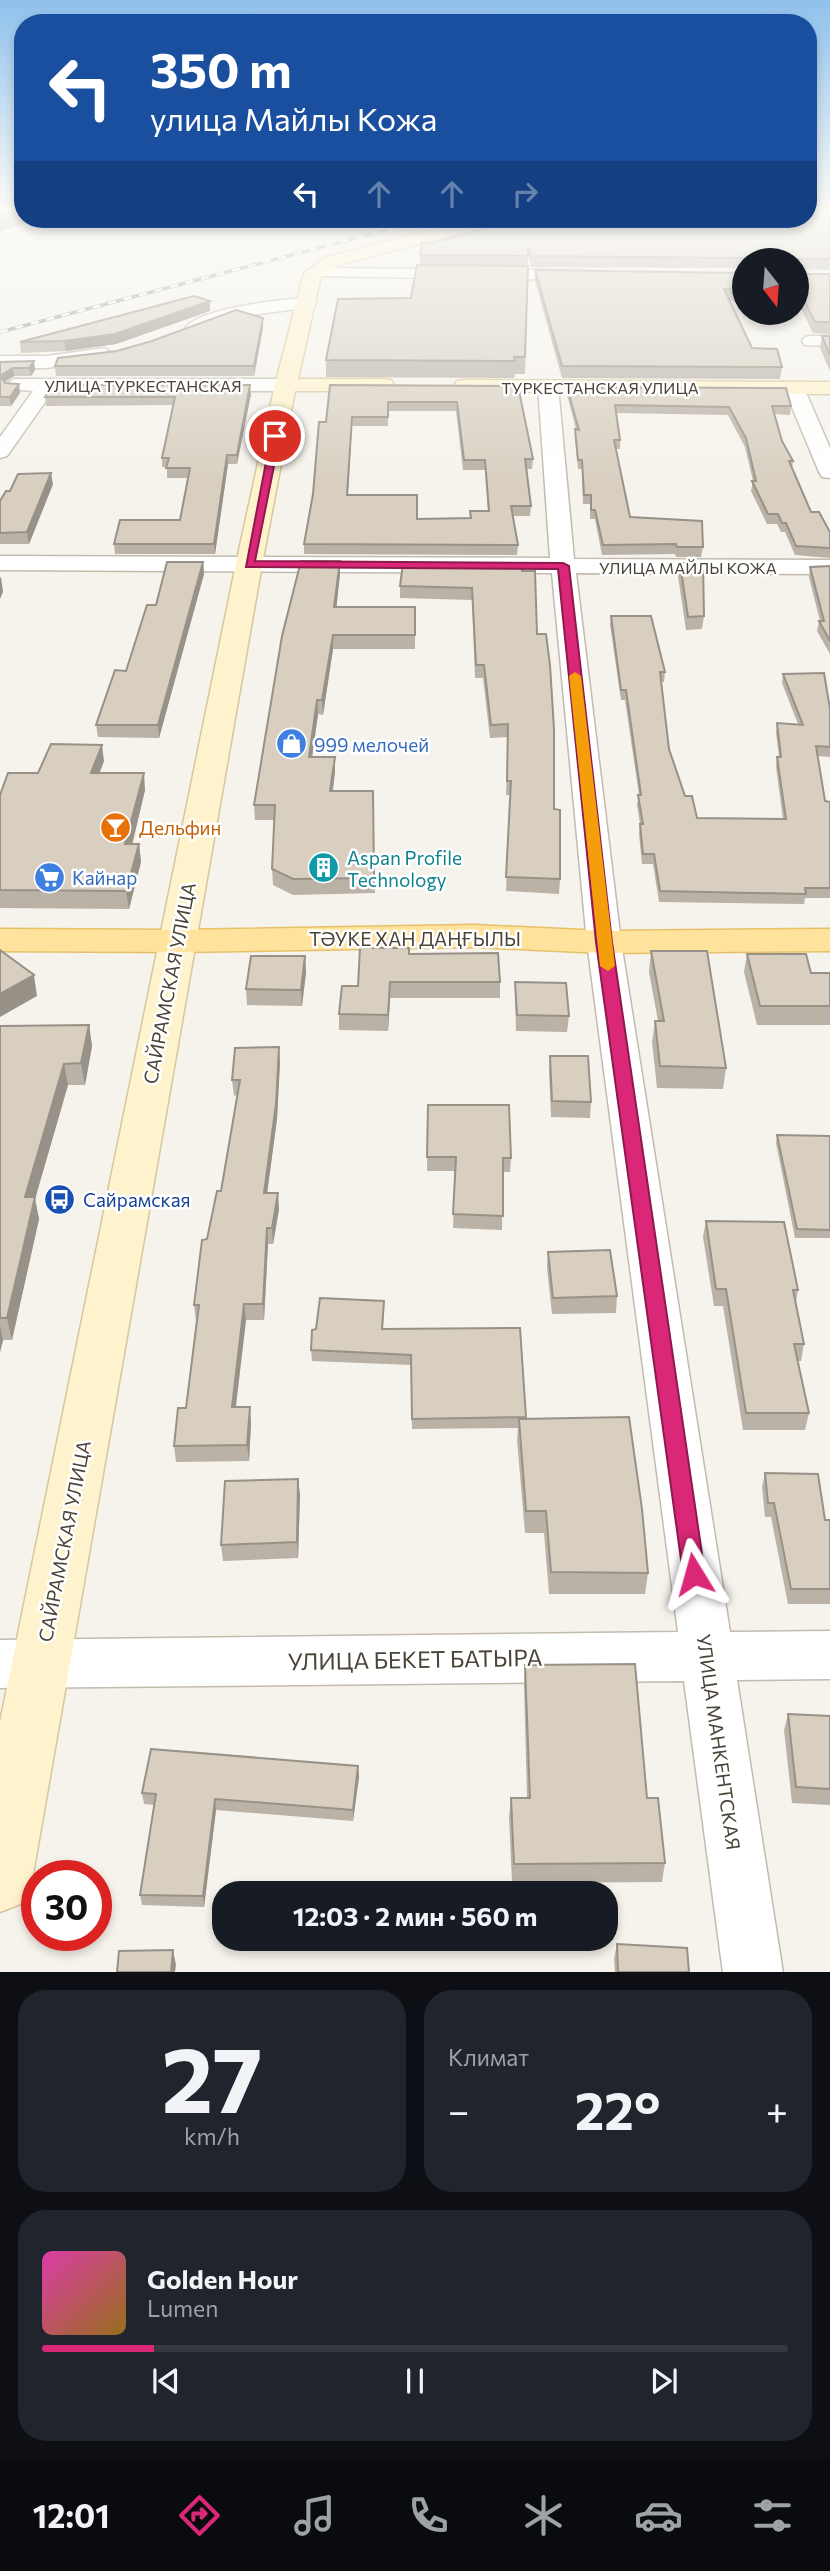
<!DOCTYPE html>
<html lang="ru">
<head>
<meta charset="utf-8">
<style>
	body { margin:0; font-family:Commissioner,sans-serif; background:#20242c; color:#f1f3f6; height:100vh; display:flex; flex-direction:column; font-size:26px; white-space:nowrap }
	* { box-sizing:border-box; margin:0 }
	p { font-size:23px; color:#9ea1a6 }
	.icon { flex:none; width:38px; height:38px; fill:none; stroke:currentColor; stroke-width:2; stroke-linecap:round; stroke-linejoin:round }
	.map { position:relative; height:1972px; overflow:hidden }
	.sheet { display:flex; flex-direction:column; gap:18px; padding:18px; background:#0d0f14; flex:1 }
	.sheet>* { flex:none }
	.banner { position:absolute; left:14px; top:14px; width:803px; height:214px; border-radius:28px; box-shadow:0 4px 10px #0003; background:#1a4fa0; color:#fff; overflow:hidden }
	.needle { width:46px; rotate:163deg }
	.tools { position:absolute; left:732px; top:248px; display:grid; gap:14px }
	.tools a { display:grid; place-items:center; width:77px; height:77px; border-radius:50%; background:#171b24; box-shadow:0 4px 10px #0003; font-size:35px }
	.speed { position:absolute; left:21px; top:1860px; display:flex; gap:14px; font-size:35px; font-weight:700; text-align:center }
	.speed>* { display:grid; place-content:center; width:91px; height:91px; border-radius:50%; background:#171b24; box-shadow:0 4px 10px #0003; line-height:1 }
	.speed .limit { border:10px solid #d22; background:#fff; color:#111 }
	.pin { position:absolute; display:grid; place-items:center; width:60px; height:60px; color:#fff; margin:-30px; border:4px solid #fff; border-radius:50%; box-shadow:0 2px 7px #0007 }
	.me { position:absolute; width:77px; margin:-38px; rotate:352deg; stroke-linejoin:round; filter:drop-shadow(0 0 5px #0008) }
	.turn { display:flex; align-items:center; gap:24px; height:147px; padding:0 21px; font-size:32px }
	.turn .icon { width:91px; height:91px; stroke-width:2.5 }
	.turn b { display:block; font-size:49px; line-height:60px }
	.lanes { display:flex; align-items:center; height:66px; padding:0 21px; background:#0003; justify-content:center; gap:35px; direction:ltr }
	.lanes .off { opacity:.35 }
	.big { font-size:52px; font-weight:700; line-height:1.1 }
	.sheet .tile { flex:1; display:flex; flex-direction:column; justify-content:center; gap:10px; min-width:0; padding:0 24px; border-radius:28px; background:#20242c }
	.sheet .dial { align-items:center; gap:0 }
	.dial b { font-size:91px; line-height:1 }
	.song { display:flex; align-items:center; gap:21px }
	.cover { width:84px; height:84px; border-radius:10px; background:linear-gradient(135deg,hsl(320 70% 55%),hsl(40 70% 35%)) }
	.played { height:7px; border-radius:4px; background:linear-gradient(90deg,#db2777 15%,#363941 15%) }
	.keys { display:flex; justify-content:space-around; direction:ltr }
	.heat { display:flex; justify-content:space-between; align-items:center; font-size:38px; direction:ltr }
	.sheet .tiles { flex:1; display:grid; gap:18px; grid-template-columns:1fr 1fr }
	.tile:last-child { grid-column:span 2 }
	.trip { position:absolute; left:212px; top:1881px; width:406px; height:70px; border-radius:28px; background:#171b24; box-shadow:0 4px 10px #0003; font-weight:700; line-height:70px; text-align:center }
	.tab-bar { display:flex; height:112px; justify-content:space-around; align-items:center; background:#090b0e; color:#9ea1a6 }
	.tab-bar .icon { width:49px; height:49px }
	.tab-bar .current { color:#db2777 }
	.tab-bar b { font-size:32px; color:#f1f3f6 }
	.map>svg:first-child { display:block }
</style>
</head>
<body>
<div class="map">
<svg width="830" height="1973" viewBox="0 0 830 1973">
	<rect width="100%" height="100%" fill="#f6f3ec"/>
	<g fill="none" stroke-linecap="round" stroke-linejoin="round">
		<defs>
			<g id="street">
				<path d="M313,268L583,270L591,275L583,280L307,276L305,273L307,270Z"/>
				<path d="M307,298L313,299L316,303L313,307L250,315L195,332L186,327C202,308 282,299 307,298Z"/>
				<path d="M811,336H830V346L805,345L802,341L805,337Z"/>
				<path d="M104,348L113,354L111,358L47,368H0V356H47Z"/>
				<path d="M14,379H286L296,385L286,391H53L7,456L0,458V437L33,391L7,389L4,385Z"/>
				<path d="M548,380L558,386L574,559L830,560V574L576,573L621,942L730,1632L830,1631V1679L737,1680L783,1973H723L684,1681L0,1688V1640L678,1632L587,942L552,573L0,570V556L550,558L538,386Z"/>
				<path d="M794,382L804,388L830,448V478L822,477L819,472L784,388Z"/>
			</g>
			<g id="secondary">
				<path d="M474,219H500L498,223L339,265L321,276L298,379H383L391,380L394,385L391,390L383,391H295L262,564L32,1880L23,1903L0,1912V1722L236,564L275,385L304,273L327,257Z"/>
				<path d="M465,380L830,382V394L457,391L454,386L457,381Z"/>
			</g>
			<path id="primary" d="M474,925L604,931L830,929V951L604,953L474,947L177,952L0,951V929L177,930Z"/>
		</defs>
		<use href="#street" stroke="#c2bbae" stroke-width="3"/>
		<use href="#secondary" stroke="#d6c79b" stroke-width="3"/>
		<use href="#primary" stroke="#e6c16a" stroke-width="3"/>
		<use href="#street" fill="#fff" fill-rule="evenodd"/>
		<use href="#secondary" fill="#fff3cd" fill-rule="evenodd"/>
		<use href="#primary" fill="#ffe39c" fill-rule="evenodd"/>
		<defs>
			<path id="rail" d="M0,332L428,219"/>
		</defs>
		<use href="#rail" stroke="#9a9a9a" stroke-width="3.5"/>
		<use href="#rail" stroke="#fff" stroke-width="2.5" stroke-dasharray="8" stroke-linecap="butt"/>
	</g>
	<g fill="#bab2a6" fill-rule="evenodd">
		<path d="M830,209V270L796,269V261H744V268L531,267L528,256L525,374H515L514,378L326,377V360L411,298L420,265V255L432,243Z"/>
		<path d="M535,270L744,273V301H729L752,348L782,367L780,379L562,378L535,281Z"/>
		<path d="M796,273L797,274H830V334L813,333L797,301H796Z"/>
		<path d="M210,301V311L116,344L66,351L21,353L20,342Z"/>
		<path d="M263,318V328L254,376H56L55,366Z"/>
		<path d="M822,336H830V371L820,348Z"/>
		<path d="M34,361L35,370L31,376H14L5,382L20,393L11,406H0V362Z"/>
		<path d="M330,385L518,386L533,459L532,469H527L531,506L530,516H513L518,545L517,555L304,554V544L326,422ZM388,411H456L463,470H485L488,511H470V518L417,519L348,495L352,426H388Z"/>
		<path d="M567,387L791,406L790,415L774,414L782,441L793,461L792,469L811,512L830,532V558L795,555L785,532H781L777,524H767L751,491L753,481L745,447L728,415L616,413L620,440V449H616L630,517L703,547L701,557H676L675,554L602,555L595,519H590V504H583L582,469H578L575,438V429H576L567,395Z"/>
		<path d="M251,394L237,464H228L215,554H115L114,544L180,520L188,478H167V467H162V458L173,405L46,406L45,397Z"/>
		<path d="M53,484L29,544H0V501Z"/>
		<path d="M340,561V574L336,607H415V649H333L323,715L318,714L312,757L335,772L333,791H373L375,893L293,895L273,885L272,869L274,820H255L254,805Z"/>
		<path d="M203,562L204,574L159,738L98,737L96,725L126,671L156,605Z"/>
		<path d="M680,563L704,616L702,629L686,630L678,576Z"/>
		<path d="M521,564L537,634L554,809L560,879L559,894L506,891L510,795H506L508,737L490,738L483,678H475L472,600L400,598V586Z"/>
		<path d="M830,566V654L817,631L819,621H820L809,577L810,567Z"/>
		<path d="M611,616L665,672L664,682H661L669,749L685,796L697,818L783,819L776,767L777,757H779L776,733L777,723L798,724L782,683L783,674L830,709V757L817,756L825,801L830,802V898H805L804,904L659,902L653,864H642L639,834L640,824L637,805L639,795L625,700H621L610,625Z"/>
		<path d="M104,761L99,773L145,790L132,844H139L141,862L129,909L0,908V795L38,773Z"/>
		<path d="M651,951L726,1068L723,1089L657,1088L652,1042L655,1021H658L649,972Z"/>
		<path d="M409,954L500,982V998H390L388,1031L339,1030V1014L358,986Z"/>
		<path d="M747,954L811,973H830V1025H757L744,972Z"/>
		<path d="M305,956L306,972L302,1006L247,1005L246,989Z"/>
		<path d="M515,982L569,1016L567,1032L516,1031L515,998Z"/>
		<path d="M89,1025L92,1046L85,1085H68L35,1199L39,1219L12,1340H3L0,1352V1026Z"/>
		<path d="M550,1056L591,1102L590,1118L551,1117L549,1071Z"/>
		<path d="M280,1062L277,1119L267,1193L279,1209L273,1244H268L264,1320H246L235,1407L251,1423L249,1461L176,1462L174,1446L186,1408L196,1321L194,1305L207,1239L221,1191L238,1095L234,1096L232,1080Z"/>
		<path d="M428,1105L511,1158L510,1172H503L502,1230L453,1228L455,1171H427Z"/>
		<path d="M777,1135L830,1136V1238H795L776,1143Z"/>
		<path d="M706,1221L798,1290L796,1302L804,1344L801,1361H797L809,1413L805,1430H743L723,1306H714L703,1237Z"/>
		<path d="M548,1252L617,1296L616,1313L552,1314L547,1268Z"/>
		<path d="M384,1311L383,1329L520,1328L526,1419L648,1573L645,1594H549L544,1533H525L517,1440L518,1428L412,1429L411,1365L312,1361L311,1350L316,1329Z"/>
		<path d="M765,1473L825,1520H830V1604H788L771,1517H765L762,1487Z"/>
		<path d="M298,1479L300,1495L298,1558L223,1561L221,1545Z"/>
		<path d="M525,1665L647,1798L665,1863L662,1882L512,1883L509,1817L511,1798H527L524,1685Z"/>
		<path d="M788,1714L830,1716V1805L792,1803L784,1730Z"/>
		<path d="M358,1766L359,1777L353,1821L216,1810L204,1907L142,1905L140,1895L154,1805L144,1804L142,1793Z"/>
		<path d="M617,1944L689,1972H615L614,1959Z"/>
	</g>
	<g fill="#979187">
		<path d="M17,209H23V219H36L0,232V215Z"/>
		<path d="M210,301V311L116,344L66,351L64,341Z"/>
		<path d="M263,318V328L254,376V366Z"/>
		<path d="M34,361L35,370L31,376L29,368Z"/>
		<path d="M13,368L14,376L1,384L0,376Z"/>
		<path d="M19,384L20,393L11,406L10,397Z"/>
		<path d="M250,385L251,394L237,464V455Z"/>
		<path d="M352,417V426L347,505V495Z"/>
		<path d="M227,455L228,464L215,554L214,544Z"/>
		<path d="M51,473L53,484L29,544L27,532Z"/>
		<path d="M340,561V574L335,621L334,607Z"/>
		<path d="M203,562L204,574L159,738L158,725Z"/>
		<path d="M1,577L3,592L0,599V578Z"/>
		<path d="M333,635V649L323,715L322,700Z"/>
		<path d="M317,700L318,714L310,772L309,757Z"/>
		<path d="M102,745L104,761L93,790L91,773Z"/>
		<path d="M335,757V772L330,806V791Z"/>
		<path d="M144,773L145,790L128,862L125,844Z"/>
		<path d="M139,844L141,862L129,909L126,891Z"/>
		<path d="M305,956L306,972L302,1006L301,990Z"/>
		<path d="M34,975L37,996L0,1017V994Z"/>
		<path d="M390,982V998L388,1031V1015Z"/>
		<path d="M89,1025L92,1046L85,1085L81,1063Z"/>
		<path d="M279,1047L280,1062L277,1119L265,1209L264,1193Z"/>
		<path d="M64,1064L68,1085L35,1199L39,1219L12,1340L7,1318L25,1197Z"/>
		<path d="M278,1193L279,1209L273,1244L272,1228Z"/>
		<path d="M267,1228L268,1244L264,1320L263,1304Z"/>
		<path d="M244,1304L246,1320L234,1423L232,1407Z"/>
		<path d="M0,1325L3,1340L0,1352Z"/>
		<path d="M250,1407L251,1423L249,1461L247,1445Z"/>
		<path d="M298,1479L300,1495L298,1558L297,1542Z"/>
		<path d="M358,1766L359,1777L353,1821V1810Z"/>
		<path d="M215,1799L216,1810L204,1907L203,1896Z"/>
		<path d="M173,1950L176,1965L175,1972H171Z"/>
	</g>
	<g fill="#d8cfc1" stroke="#979187" stroke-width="2" fill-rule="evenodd">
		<path d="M0,209H17L0,215Z"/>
		<path d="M808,209H830V259H797L796,264V261H748L745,258L531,256L528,246V256L420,255L422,243H432L519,219H808Z"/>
		<path d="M417,265L528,266L525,357H514L515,361L326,360L338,299L411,298Z"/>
		<path d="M535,270L744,273V290L724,289L752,348L777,349L782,367L562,366Z"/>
		<path d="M796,273L797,274H830V322H815L799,290H796Z"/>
		<path d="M194,296L210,301L115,334L64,341L20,342Z"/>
		<path d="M236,310L263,318L254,366H55L58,358L117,351L152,341Z"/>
		<path d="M822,336H830V355Z"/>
		<path d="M34,361L29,368H13L0,376L5,383L19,384L10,397H0V362Z"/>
		<path d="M53,385H250L237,455H227L214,544H114L120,520H180L190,468H166L169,458H162L175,397H45Z"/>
		<path d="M330,385L518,386L533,459H525L531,506H511L518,545L304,544L313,494L319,422H326ZM388,402H457L464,460H485L489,511H470L471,518L417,519V495H347L352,417H388Z"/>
		<path d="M567,387L786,388L791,406H772L782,441L793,461H789L811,512H819L830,532V548L796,546L786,523H782L778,514H768L752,481H756L746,438L729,407L615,405L620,440H614L630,517L702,521L703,547H677L676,544L603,545L595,510H591V495H584L582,460H578L575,429L579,430Z"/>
		<path d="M51,473L27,532L0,533V501L6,491H10L18,474Z"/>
		<path d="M301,561H340L334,607H415V635H333L322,700H317L309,757H335L330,791H373L374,878L293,879L272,869L275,805H254L282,636Z"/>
		<path d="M167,562H203L158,725H96L115,670L126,671L147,605H156Z"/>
		<path d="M403,563L521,564L522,571H535L537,634H546L550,665L554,729V809L560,810V879L506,877L511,781H507L508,724L491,725L484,665H476L472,588L400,586Z"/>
		<path d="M680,563H703L704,616L688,617Z"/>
		<path d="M830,566V641L819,621H824L810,567Z"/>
		<path d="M611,616H651L665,672H660L669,749L685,796H692L697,818L786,819L777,757H781L777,723L803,725L783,674L824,673L830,709V747L816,746L825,801L830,802V888H805L806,894L660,891L654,854H643L640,824H643L638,795H641L626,690H621Z"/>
		<path d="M51,744L102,745L91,773H144L125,844H139L126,891L0,890V795L8,773H38Z"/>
		<path d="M360,948H409V954L498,953L500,982H390L388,1015L339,1014L342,986H358Z"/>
		<path d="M0,950L34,975L0,994Z"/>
		<path d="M651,951H707L726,1068L660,1066L655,1021H664Z"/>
		<path d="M747,954H806L811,973H830V1006H760Z"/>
		<path d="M251,956H305L301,990L246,989Z"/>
		<path d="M515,982L566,983L569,1016L517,1015Z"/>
		<path d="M89,1025L81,1063L64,1064L25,1197H35L7,1318H0V1026Z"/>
		<path d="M279,1047L276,1104L264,1193H278L272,1228H267L263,1304H244L232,1407H250L247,1445L174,1446L178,1408H186L199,1305H194L202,1240L207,1239L217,1191H221L240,1080H232L235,1048Z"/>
		<path d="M550,1056H588L591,1102L552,1101Z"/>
		<path d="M428,1105H509L511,1158H503V1216L453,1214L456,1157H427Z"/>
		<path d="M777,1135L830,1136V1230L797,1229Z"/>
		<path d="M706,1221L784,1222L798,1290H793L804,1344H794L809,1413H746L726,1289H716Z"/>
		<path d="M610,1250L617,1296L553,1298L548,1252Z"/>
		<path d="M320,1298L384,1301L382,1329L520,1328L526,1417L412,1419L411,1355L311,1350L312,1330L316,1329Z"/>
		<path d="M629,1417L642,1509L648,1573L551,1572L546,1511H526L519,1419Z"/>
		<path d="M765,1473L818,1474L825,1520H830V1589H791L774,1503H768Z"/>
		<path d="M298,1479L297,1542L221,1545L225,1481Z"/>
		<path d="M635,1664L647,1798H658L665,1863L514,1864L511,1798H530L525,1665Z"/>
		<path d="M788,1714L830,1716V1789L796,1787Z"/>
		<path d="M151,1749L358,1766L353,1810L215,1799L203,1896L140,1895L156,1794L142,1793Z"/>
		<path d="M617,1944L687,1948L689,1972H618Z"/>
		<path d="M173,1950L171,1972H117L119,1951Z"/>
	</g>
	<linearGradient id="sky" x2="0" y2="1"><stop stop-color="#8fc1ec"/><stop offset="0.43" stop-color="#fbfaf6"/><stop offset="1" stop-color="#fbfaf6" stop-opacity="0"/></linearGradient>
	<rect width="830" height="485" fill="url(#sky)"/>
	<path fill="#db2777" stroke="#8e194d" stroke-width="2" d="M275,433L280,436L255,561L563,563L569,566L612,942L705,1574L702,1581L694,1584L686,1581L683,1574L596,942L558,569L246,567L271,436Z"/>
	<path fill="#f59e0b" d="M575,672L581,676L615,966L608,971L600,966L569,676Z"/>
	<defs>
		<symbol id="shop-disc" viewBox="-11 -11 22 22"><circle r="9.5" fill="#3f7fe0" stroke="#fff"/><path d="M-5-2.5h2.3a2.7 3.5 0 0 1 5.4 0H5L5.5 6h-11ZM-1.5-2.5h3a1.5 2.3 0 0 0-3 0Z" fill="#fff"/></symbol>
		<symbol id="bar-disc" viewBox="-11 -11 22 22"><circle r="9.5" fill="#e8710a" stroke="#fff"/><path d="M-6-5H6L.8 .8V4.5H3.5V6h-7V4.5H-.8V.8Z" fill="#fff"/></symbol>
		<symbol id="building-disc" viewBox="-11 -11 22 22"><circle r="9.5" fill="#0f9aa8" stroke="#fff"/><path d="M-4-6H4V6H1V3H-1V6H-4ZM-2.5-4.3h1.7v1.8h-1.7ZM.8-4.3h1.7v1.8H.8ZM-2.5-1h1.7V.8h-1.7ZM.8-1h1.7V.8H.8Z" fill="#fff"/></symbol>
		<symbol id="supermarket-disc" viewBox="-11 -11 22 22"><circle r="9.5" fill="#3f7fe0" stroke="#fff"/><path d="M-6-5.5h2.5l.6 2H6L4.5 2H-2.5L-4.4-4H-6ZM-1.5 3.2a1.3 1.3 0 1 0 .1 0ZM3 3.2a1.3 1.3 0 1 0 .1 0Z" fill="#fff"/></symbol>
		<symbol id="bus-disc" viewBox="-11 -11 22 22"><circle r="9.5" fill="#1a4fb4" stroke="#fff"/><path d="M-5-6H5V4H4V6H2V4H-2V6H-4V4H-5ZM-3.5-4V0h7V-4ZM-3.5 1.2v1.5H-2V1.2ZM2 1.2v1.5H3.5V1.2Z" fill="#fff"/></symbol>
	</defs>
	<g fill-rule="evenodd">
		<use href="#shop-disc" x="274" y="726" width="35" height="35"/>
		<use href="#bar-disc" x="98" y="810" width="35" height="35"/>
		<use href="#building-disc" x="306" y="850" width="35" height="35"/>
		<use href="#supermarket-disc" x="32" y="860" width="35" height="35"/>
		<use href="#bus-disc" x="42" y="1182" width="35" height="35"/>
	</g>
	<g text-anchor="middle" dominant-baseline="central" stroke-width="5" stroke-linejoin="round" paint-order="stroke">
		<g font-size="16" fill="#4b4439" stroke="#fff">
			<text x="143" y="385">УЛИЦА ТУРКЕСТАНСКАЯ</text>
			<text x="600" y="387">ТУРКЕСТАНСКАЯ УЛИЦА</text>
			<text x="688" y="567">УЛИЦА МАЙЛЫ КОЖА</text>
		</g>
		<g font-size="19" fill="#366cbe" stroke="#fff" text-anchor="start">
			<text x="314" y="744">999 мелочей</text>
			<text x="72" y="877">Кайнар</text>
		</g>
		<g font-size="19" fill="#c56008" stroke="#fff" text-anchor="start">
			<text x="139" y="827">Дельфин</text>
		</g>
		<g font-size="19" fill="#0d838f" stroke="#fff" text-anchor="start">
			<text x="347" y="857">Aspan Profile<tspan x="347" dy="22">Technology</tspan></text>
		</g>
		<g font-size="19" fill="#4b4439" stroke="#fff">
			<text x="415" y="938">ТӘУКЕ ХАН ДАҢҒЫЛЫ</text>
			<text transform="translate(169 983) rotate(-79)">САЙРАМСКАЯ УЛИЦА</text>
			<text transform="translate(64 1541) rotate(-79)">САЙРАМСКАЯ УЛИЦА</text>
			<text transform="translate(719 1742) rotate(82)">УЛИЦА МАНКЕНТСКАЯ</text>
		</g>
		<g font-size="19" fill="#164399" stroke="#fff" text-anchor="start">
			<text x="83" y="1199">Сайрамская</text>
		</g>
		<g font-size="23" fill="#4b4439" stroke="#fff">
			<text transform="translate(415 1659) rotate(-1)">УЛИЦА БЕКЕТ БАТЫРА</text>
		</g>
	</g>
</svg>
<div class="tools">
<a><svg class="needle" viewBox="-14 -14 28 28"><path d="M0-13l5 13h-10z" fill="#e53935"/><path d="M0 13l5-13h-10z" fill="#9ea1a6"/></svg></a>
</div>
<div class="speed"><div class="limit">30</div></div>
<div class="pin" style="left:275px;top:436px;background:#d93025"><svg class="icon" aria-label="arrive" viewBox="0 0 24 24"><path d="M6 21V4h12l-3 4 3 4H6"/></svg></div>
<svg class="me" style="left:694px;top:1574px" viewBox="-20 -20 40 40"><path d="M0-17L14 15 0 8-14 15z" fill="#db2777" stroke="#fff" stroke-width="4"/></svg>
<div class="trip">12:03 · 2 мин · 560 m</div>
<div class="banner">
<div class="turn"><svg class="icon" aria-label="left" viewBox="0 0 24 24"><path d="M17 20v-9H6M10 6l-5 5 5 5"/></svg><div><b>350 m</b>улица Майлы Кожа</div></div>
<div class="lanes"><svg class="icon" aria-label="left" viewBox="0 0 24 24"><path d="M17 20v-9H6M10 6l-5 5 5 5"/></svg><svg class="icon off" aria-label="ahead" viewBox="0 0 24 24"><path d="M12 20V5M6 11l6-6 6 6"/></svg><svg class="icon off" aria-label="ahead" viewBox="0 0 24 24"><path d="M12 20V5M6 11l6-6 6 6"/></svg><svg class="icon off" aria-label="right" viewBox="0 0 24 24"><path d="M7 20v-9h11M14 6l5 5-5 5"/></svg></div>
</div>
</div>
<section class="sheet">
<div class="tiles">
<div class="tile dial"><b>27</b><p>km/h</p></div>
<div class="tile"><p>Климат</p>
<div class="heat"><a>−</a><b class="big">22°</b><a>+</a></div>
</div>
<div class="tile">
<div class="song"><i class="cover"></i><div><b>Golden Hour</b><p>Lumen</p></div></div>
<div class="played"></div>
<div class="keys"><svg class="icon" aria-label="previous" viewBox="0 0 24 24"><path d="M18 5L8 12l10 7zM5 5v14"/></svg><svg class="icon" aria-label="pause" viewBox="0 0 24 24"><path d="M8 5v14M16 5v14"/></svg><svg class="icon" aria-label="next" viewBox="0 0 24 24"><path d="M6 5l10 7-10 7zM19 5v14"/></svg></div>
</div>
</div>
</section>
<nav class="tab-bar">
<b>12:01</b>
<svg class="icon current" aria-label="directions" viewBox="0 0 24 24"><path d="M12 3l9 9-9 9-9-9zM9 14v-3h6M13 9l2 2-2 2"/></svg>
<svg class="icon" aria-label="music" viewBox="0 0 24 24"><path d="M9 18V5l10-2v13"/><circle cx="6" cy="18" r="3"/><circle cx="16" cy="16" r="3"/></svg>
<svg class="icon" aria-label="phone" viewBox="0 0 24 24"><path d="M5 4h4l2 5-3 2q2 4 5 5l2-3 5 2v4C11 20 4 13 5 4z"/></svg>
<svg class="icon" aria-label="climate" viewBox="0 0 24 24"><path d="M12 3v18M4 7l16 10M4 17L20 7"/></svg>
<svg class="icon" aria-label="car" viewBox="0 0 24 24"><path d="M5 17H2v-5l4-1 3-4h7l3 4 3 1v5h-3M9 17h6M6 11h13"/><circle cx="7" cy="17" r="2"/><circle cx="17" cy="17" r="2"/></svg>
<svg class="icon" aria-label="filters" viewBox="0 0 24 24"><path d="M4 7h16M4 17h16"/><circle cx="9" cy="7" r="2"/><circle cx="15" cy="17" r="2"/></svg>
</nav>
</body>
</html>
